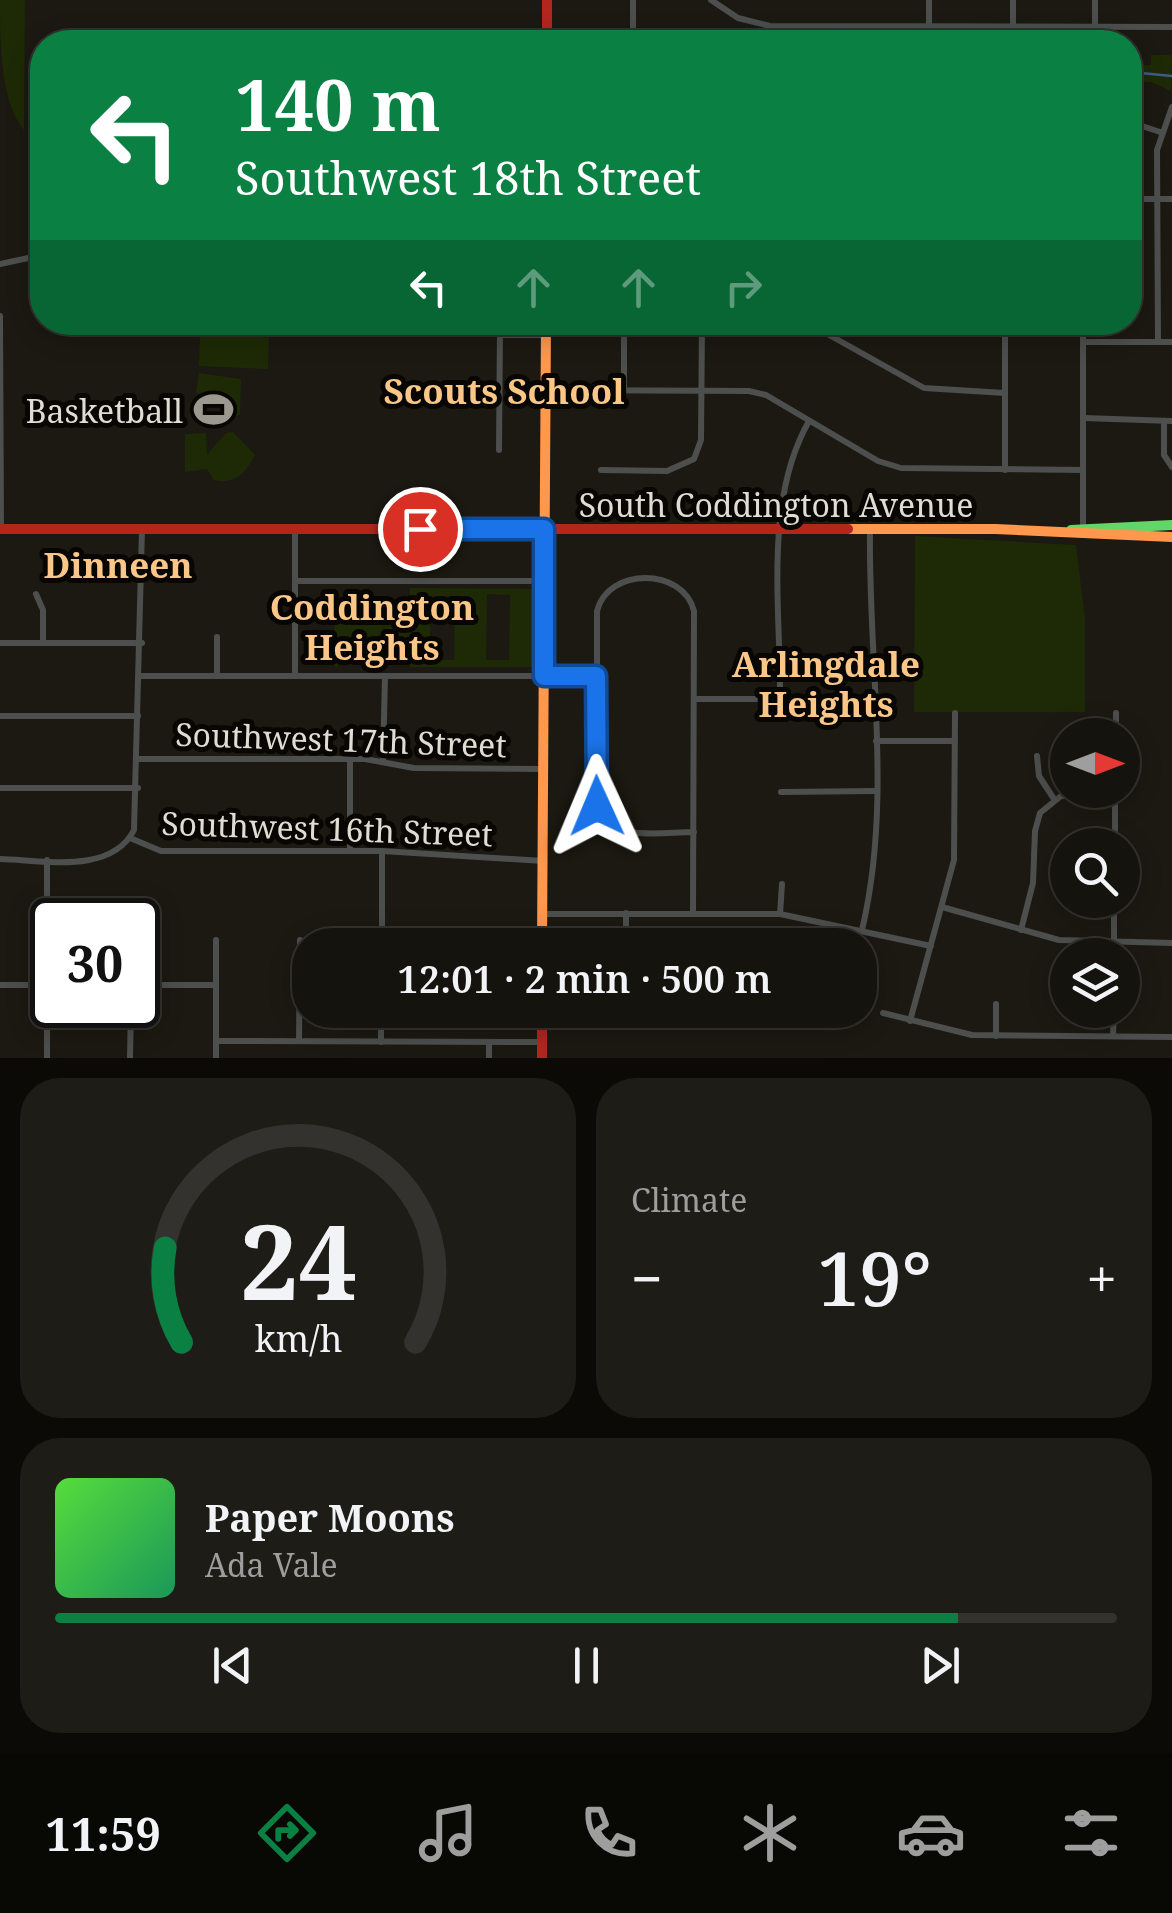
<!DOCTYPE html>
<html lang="en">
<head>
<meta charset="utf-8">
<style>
	body { margin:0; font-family:"Noto Serif",serif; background:#1d1c16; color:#f1f3f6; height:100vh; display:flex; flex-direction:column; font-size:38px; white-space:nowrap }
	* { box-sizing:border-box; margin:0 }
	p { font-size:32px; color:#9d9e9d }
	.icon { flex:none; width:55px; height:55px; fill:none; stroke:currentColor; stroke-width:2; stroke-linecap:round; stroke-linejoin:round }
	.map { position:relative; height:1058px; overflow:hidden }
	.panel { display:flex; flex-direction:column; gap:20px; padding:20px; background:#0b0a07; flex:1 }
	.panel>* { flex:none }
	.top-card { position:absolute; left:30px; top:30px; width:1112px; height:305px; border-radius:40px; box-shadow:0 5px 25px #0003,0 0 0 2px #33322e; background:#0b8043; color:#fff; overflow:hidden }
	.needle { width:65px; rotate:90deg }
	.fabs { position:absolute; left:1050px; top:718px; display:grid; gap:20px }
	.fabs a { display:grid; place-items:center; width:90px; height:90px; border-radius:50%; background:#14130d; box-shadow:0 5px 25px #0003,0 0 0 2px #33322e; font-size:50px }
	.speed { position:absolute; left:30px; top:898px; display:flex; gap:20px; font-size:50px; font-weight:700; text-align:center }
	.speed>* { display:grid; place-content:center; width:130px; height:130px; border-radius:50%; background:#14130d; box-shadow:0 5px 25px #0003,0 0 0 2px #33322e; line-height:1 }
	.speed .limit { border:5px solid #111; border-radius:15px; background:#fff; color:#111 }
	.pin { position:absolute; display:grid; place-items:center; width:85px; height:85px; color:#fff; margin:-42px; border:5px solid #fff; border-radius:50%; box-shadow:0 2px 10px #0007 }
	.me { position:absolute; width:110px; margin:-55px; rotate:359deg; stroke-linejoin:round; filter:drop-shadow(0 0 8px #0008) }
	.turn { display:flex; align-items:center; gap:35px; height:210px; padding:0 40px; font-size:45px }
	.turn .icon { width:130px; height:130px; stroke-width:2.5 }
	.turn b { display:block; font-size:70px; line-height:85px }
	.lanes { display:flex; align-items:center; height:95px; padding:0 40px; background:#0003; justify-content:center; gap:50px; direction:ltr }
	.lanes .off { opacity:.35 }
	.big { font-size:75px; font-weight:600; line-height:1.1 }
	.panel .card { flex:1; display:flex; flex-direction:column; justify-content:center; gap:15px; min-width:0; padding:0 35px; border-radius:40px; background:#1d1c16 }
	.panel .dial { align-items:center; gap:0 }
	.dial svg { height:260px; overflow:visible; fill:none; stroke:#33322e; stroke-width:7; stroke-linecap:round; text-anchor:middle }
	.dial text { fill:#f1f3f6; stroke:none }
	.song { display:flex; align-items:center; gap:30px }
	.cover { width:120px; height:120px; border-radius:15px; background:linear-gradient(135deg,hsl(110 70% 55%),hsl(150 70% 35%)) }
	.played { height:10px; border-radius:5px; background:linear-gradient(90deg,#0b8043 85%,#33322e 85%) }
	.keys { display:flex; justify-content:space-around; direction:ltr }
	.heat { display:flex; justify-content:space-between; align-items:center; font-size:55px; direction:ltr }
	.panel .tiles { flex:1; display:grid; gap:20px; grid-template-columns:1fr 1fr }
	.card:last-child { grid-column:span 2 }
	.trip { position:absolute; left:292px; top:928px; width:585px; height:100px; border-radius:40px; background:#14130d; box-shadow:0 5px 25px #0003,0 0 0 2px #33322e; font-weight:600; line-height:100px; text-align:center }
	.tabs { display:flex; height:160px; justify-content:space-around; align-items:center; background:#080805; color:#9d9e9d }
	.tabs .icon { width:70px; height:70px }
	.tabs .active { color:#0b8043 }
	.tabs b { font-size:45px; color:#f1f3f6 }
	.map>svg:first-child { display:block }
</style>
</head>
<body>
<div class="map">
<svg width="1172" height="1058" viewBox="0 0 1172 1058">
	<rect width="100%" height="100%" fill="#1b1911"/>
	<g fill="#1e2a05" fill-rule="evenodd">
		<path d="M0,0H25L24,130C0,103 0,40 0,0Z"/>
		<path d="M1151,55H1172L1171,91L1151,82H1130V65H1151Z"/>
		<path d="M200,331L269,333L268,369L199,366Z"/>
		<path d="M199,373L241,379L240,415L228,418V400L235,399L196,393Z"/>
		<path d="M233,432L255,455C246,472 235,485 214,480L207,469L185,472V434L206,433L207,455L226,433Z"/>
		<path d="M915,536L1076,545L1085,619V712H914Z"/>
		<path d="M410,588L534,589V667H410L409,640L339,639L338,667H335L334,618H410ZM487,594L510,595L509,660H486ZM430,596H455L454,660H430Z"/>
	</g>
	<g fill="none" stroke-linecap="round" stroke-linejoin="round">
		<path stroke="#3c5b97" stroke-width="2.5" d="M1130,72L1172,76"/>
		<g stroke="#4c4f4d" stroke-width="6">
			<path d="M633,0V42"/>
			<path d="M711,0L738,18L770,26L1172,27"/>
			<path d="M929,0V27"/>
			<path d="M1013,0V27"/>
			<path d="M1095,0V27"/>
			<path d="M841,42V27"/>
			<path d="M1130,122L1160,132"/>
			<path d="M1130,199H1172"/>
			<path d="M0,264L42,255"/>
			<path d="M0,316L1,528"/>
			<path d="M806,322L924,388L1005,393"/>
			<path d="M1005,322V470"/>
			<path d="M1083,322V526"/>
			<path d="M500,335H545"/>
			<path d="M1083,342H1172"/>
			<path d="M1158,342L1157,150L1172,107"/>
			<path d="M545,390L749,391L766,395L878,461L901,468L1083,470"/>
			<path d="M624,390V322"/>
			<path d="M1083,418L1172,421"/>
			<path d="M1164,421V455L1172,467"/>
			<path d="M499,450L500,329"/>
			<path d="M601,470L667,471L694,459L701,440L702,322"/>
			<path d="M295,529V676"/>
			<path d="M295,581H544"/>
			<path d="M36,594L43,610V643"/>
			<path d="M0,643H142"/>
			<path d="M141,676H597"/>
			<path d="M217,676V637"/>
			<path d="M694,699H876"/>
			<path d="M780,699C781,610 763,502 809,421"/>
			<path d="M0,716H138"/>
			<path d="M1116,735V713"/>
			<path d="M876,741H955"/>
			<path d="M1037,756L1039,776L1054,799"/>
			<path d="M138,759H365L414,768L542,769"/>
			<path d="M383,762L385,676"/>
			<path d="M0,788H138"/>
			<path d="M781,792L875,791"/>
			<path d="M130,838L161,851H382L543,861"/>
			<path d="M1115,845V791"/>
			<path d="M350,851V759"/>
			<path d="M0,859C43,860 111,875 134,830L142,529"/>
			<path d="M942,907L1059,940L1172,943"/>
			<path d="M693,913C693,812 694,712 694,611C683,567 608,567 597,611V805C611,844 660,832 694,832"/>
			<path d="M543,914H780L931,946"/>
			<path d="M780,914L782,884"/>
			<path d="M862,930C893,800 868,662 870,530"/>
			<path d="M1021,930L1033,883L1035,831L1040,813L1061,796L1115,794"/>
			<path d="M382,945V851"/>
			<path d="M626,945V913"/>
			<path d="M1114,955V900"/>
			<path d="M0,985H52"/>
			<path d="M138,985H216"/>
			<path d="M883,1013L972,1035L1172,1037"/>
			<path d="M910,1021L954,860L955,713"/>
			<path d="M996,1036V1004"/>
			<path d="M1113,1036L1114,1010"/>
			<path d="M216,1041L542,1042"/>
			<path d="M299,1041L300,940"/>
			<path d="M381,1042V1010"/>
			<path d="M47,1058V860"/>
			<path d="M130,1058L131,1005"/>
			<path d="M216,1058V940"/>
			<path d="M489,1058V1042"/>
		</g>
		<path stroke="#63d668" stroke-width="10" d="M1071,530L1172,525"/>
		<g stroke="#ff974d" stroke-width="10">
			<path d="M848,529H995L1172,537"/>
			<path d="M542,945L546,322"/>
		</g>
		<g stroke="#b3261e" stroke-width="10">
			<path d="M547,0V42"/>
			<path d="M0,529H848"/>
			<path d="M542,1010V1058"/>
		</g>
	</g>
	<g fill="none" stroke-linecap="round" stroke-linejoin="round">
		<defs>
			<path id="route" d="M420,529H544V676H596L597,806"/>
		</defs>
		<use href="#route" stroke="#114b97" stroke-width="25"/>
		<use href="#route" stroke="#1a73e8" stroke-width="18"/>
	</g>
	<defs>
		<symbol id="stadium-bare" viewBox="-9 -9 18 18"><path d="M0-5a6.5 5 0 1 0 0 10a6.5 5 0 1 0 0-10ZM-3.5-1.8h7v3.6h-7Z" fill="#9a988f" stroke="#080602" stroke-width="2.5" paint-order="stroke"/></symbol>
	</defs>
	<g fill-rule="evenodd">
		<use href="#stadium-bare" x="186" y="382" width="55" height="55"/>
	</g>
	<g text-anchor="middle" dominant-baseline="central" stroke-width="10" stroke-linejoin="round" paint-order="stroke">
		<g font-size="32" fill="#dfddd3" stroke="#080602" text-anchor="end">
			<text x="183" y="410">Basketball</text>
		</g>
		<g font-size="32" fill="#dfddd3" stroke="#080602">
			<text x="776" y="504">South Coddington Avenue</text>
			<text transform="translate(341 739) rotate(2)">Southwest 17th Street</text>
			<text transform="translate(327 828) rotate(2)">Southwest 16th Street</text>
		</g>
		<g font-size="35" font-weight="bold" fill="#fbc788" stroke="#080602">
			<text x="504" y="390">Scouts School</text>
			<text x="118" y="564">Dinneen</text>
			<text x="372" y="606">Coddington<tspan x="372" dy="40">Heights</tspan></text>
			<text x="826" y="663">Arlingdale<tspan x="826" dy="40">Heights</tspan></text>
		</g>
	</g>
</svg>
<div class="fabs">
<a><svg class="needle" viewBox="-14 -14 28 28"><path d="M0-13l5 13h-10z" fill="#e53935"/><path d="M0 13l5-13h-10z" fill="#9d9e9d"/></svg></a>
<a><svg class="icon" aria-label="search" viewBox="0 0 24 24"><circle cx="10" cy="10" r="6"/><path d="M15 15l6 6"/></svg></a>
<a><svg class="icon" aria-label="layers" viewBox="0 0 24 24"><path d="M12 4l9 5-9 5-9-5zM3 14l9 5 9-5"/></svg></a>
</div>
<div class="speed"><div class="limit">30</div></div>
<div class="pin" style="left:420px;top:529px;background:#d93025"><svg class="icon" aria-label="arrive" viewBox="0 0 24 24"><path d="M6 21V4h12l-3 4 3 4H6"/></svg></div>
<svg class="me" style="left:597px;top:806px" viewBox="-20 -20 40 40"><path d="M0-17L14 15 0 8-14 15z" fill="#1a73e8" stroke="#fff" stroke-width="4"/></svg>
<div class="trip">12:01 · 2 min · 500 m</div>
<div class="top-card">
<div class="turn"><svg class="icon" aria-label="left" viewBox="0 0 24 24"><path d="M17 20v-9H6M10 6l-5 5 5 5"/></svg><div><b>140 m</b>Southwest 18th Street</div></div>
<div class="lanes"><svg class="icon" aria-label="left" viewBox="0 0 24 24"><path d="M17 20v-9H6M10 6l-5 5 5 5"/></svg><svg class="icon off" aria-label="ahead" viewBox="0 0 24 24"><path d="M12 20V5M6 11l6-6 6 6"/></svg><svg class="icon off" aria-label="ahead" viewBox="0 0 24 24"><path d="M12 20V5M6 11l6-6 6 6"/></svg><svg class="icon off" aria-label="right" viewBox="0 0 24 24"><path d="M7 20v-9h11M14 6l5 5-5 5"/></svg></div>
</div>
</div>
<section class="panel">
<div class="tiles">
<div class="card dial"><svg viewBox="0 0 100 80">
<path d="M14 69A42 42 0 1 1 86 69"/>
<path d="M14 69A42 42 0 0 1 9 40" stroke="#0b8043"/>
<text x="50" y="56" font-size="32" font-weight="700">24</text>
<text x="50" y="72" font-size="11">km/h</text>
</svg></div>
<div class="card"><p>Climate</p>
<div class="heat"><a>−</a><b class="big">19°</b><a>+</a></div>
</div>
<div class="card">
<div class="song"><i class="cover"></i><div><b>Paper Moons</b><p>Ada Vale</p></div></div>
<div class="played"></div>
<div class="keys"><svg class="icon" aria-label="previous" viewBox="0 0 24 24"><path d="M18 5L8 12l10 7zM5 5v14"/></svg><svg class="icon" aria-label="pause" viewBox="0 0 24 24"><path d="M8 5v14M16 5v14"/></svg><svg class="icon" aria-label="next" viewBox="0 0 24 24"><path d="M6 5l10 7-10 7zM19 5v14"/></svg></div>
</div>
</div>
</section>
<nav class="tabs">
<b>11:59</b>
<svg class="icon active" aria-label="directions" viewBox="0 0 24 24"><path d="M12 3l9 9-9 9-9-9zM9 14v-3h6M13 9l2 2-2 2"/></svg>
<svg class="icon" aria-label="music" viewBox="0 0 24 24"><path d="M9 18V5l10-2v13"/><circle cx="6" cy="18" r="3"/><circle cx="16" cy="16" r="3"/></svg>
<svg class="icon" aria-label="phone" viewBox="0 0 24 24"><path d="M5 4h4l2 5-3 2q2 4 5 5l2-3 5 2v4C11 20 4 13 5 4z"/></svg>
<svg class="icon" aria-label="climate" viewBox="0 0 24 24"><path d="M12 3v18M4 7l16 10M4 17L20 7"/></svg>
<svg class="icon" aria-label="car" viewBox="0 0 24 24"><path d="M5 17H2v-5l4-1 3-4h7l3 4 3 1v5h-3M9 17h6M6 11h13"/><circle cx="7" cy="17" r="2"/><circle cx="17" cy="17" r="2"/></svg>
<svg class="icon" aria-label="filters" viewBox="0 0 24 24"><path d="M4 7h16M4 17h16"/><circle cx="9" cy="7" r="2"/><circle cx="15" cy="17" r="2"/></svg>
</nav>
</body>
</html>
